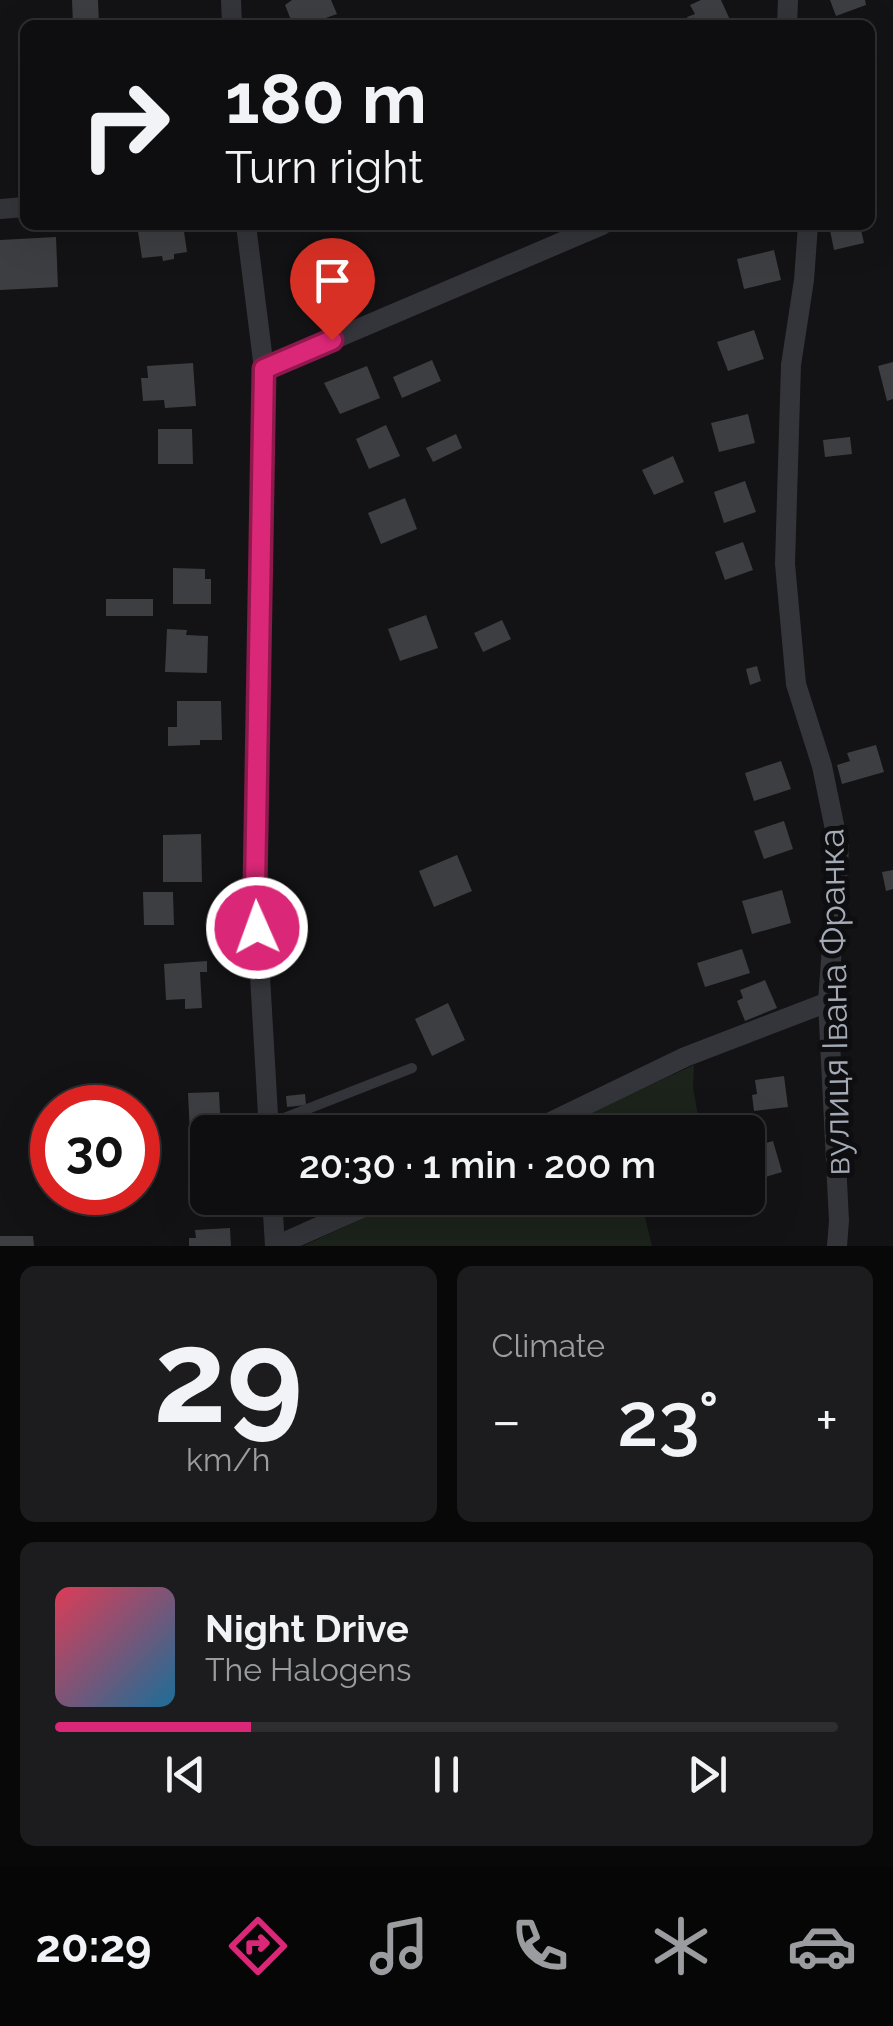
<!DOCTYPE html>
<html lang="en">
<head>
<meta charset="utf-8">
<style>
	body { margin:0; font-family:Raleway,sans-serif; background:#1c1c1e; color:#f1f3f6; height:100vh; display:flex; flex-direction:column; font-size:38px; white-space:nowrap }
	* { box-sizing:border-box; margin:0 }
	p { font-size:32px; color:#9b9c9f }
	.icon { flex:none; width:55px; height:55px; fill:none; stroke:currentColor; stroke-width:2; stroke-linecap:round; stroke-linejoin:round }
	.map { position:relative; height:1246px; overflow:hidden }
	.side { display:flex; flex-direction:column; gap:20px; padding:20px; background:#080809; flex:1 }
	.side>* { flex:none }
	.hud { position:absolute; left:20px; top:20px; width:855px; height:210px; border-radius:15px; box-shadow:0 10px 40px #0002,0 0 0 2px #2e2e30; background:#0e0e10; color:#f1f3f6; overflow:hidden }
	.speed { position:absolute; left:30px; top:1085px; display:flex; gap:20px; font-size:50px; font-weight:700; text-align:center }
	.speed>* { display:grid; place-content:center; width:130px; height:130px; border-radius:50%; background:#0e0e10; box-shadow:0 10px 40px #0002,0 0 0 2px #2e2e30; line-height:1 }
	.speed .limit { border:15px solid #d22; background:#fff; color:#111 }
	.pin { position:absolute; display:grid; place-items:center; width:85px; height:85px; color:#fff; margin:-102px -42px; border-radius:50% 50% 50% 0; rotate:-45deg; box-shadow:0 0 10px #0007 }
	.pin .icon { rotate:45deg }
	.me { position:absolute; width:110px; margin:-55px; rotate:358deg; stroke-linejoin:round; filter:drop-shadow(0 0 8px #0008) }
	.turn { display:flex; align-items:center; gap:35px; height:210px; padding:0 40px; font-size:45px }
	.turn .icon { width:130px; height:130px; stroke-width:2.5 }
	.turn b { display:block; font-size:70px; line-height:85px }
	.big { font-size:75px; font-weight:600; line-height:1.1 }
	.side .card { flex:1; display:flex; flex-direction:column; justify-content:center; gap:15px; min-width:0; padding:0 35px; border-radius:15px; background:#1c1c1e }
	.side .dial { align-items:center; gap:0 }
	.dial b { font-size:130px; line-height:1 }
	.song { display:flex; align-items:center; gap:30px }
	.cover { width:120px; height:120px; border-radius:15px; background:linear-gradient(135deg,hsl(350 70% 55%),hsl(200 70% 35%)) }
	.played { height:10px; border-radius:5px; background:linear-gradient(90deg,#db2777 25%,#2e2e30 25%) }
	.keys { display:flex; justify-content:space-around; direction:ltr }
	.heat { display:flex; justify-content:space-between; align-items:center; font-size:55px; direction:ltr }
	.side .tiles { flex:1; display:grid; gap:20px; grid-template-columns:1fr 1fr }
	.card:last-child { grid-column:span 2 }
	.trip { position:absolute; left:190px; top:1115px; width:575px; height:100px; border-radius:15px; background:#0e0e10; box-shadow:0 10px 40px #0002,0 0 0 2px #2e2e30; font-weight:600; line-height:100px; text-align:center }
	.tab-bar { display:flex; height:160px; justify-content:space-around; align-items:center; background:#060606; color:#9b9c9f }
	.tab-bar .icon { width:70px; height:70px }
	.tab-bar .selected { color:#db2777 }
	.tab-bar b { font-size:45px; color:#f1f3f6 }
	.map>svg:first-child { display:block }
</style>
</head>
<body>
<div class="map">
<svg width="893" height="1246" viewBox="0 0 893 1246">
	<rect width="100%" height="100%" fill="#131315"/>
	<g fill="#1b231b">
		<path d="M694,1065L693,1087L699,1122L664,1132H548Z"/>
		<path d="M407,1198H651L642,1205L652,1246H303Z"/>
	</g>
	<g fill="#3d3e42">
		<path d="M72,0H98L99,25H73Z"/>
		<path d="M292,0H331L337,14L306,25H293L285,5Z"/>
		<path d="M701,0H721L731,22L724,25H690L687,17L695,14L690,5Z"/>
		<path d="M830,0H865L866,5L836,16Z"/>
		<path d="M137,225H183L187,252L174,254V259L163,261L162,256L142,258Z"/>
		<path d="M829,225H860L864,243L834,250Z"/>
		<path d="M56,237L58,287L0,290V240Z"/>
		<path d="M774,250L781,280L744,289L737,259Z"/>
		<path d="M343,273L359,302L330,317L315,288Z"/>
		<path d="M754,330L764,359L728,371L717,342Z"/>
		<path d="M432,360L441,381L402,398L393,377Z"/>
		<path d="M893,362V399L887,401L878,366Z"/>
		<path d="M193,363L196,406L165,408L164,400L143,401L141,378H148L147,366Z"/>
		<path d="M367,366L380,398L340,414L324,383Z"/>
		<path d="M748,414L755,443L719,452L711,423Z"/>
		<path d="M386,425L400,456L369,469L356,439Z"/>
		<path d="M158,429H192L193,464H158Z"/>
		<path d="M456,434L462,448L433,462L426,448Z"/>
		<path d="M850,437L852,454L825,457L823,440Z"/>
		<path d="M673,456L684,482L654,495L642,470Z"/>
		<path d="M745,481L756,512L724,523L714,492Z"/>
		<path d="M405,498L417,529L381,544L368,513Z"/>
		<path d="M743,542L753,570L725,580L715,552Z"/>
		<path d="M173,568L205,569V579H211V604H173Z"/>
		<rect x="106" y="599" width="47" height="17"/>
		<path d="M426,615L438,648L400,661L388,629Z"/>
		<path d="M502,620L511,639L483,652L474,633Z"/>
		<path d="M167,629L187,630L186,635L208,636L207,673L165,672Z"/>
		<path d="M757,666L761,681L750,685L746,669Z"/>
		<path d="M177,701H221L222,740H200V745L168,746V727H177Z"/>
		<path d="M876,745L884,772L842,784L837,765L850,761L847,753Z"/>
		<path d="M781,761L791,789L754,801L745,773Z"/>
		<path d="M784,821L793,849L764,859L754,831Z"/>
		<path d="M201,834L202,882H163V835Z"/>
		<path d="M457,855L472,891L434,907L419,871Z"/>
		<path d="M893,870V889L886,891L882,872Z"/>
		<path d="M782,890L791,923L752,934L742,901Z"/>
		<path d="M143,892H173L174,925H144Z"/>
		<path d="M237,930L238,949L215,951L213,932Z"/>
		<path d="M742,949L750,973L705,987L697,963Z"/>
		<path d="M207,961V972H200L202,1008L185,1009V999L166,1000L164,964Z"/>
		<path d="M765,980L777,1008L745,1021L737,1001L743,998L740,990Z"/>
		<path d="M448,1003L465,1040L432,1056L415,1019Z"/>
		<path d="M784,1076L788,1107L754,1111L752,1095L757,1094L755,1080Z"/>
		<path d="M219,1092L221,1132L190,1134L188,1093Z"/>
		<path d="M305,1094L306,1105L287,1107L286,1096Z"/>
		<path d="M773,1141L782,1172L748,1182V1148Z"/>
		<path d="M190,1171H208V1198H226V1205H190Z"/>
		<path d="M230,1228L231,1246H189V1238H196L195,1230Z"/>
		<path d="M0,1236H33L34,1246H0Z"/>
	</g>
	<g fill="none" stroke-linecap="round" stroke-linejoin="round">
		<path stroke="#34353a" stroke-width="10" d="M269,1124L412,1068"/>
		<g stroke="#34353a" stroke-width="20">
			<path d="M231,0L232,25"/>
			<path d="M787,25L788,0"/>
			<path d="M0,209L25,207"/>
			<path d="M246,225L264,369L255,889L269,1132"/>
			<path d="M808,225L804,280L791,365L785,564L796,684L822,766L839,849L828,1002L839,1221L837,1246"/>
			<path d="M264,369L602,225"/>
			<path d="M530,1132L685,1057L828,1002"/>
			<path d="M272,1198L275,1246"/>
			<path d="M276,1246L384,1198"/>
		</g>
	</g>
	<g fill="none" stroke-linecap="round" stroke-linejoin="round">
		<defs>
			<path id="route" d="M257,928L255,888L264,369L332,340"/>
		</defs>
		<use href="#route" stroke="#8e194d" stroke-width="25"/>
		<use href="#route" stroke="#db2777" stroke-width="18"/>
	</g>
	<g text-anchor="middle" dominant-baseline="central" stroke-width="10" stroke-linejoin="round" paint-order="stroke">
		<g font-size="35" fill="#a4abb6" stroke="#0e0e10">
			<text transform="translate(834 1002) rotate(-91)">вулиця Івана Франка</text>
		</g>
	</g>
</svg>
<div class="speed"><div class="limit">30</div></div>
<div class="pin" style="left:332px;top:340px;background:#d93025"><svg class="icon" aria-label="arrive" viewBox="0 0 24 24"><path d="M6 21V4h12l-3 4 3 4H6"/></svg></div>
<svg class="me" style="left:257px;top:928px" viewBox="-20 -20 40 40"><circle r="17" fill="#db2777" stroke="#fff" stroke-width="3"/><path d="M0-11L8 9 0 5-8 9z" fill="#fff"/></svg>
<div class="trip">20:30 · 1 min · 200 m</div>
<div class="hud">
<div class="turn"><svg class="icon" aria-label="right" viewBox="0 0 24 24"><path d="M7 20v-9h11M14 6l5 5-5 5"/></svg><div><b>180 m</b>Turn right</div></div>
</div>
</div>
<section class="side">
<div class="tiles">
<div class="card dial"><b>29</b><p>km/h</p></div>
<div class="card"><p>Climate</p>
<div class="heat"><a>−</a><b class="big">23°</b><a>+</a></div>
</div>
<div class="card">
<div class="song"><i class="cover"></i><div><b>Night Drive</b><p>The Halogens</p></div></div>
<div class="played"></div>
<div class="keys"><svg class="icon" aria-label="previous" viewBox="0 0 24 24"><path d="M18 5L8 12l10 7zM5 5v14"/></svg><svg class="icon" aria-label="pause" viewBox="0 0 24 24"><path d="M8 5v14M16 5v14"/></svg><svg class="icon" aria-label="next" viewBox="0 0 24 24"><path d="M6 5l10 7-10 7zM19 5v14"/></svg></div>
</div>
</div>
</section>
<nav class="tab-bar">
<b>20:29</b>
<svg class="icon selected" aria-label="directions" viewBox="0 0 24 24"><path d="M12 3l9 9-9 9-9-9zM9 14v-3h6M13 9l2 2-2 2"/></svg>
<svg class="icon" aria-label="music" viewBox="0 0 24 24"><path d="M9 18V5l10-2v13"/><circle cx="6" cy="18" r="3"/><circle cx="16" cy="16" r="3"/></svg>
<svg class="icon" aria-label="phone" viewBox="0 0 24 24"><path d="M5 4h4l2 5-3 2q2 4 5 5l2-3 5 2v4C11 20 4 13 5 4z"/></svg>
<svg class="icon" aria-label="climate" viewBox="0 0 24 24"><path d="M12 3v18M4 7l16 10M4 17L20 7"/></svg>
<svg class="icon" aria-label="car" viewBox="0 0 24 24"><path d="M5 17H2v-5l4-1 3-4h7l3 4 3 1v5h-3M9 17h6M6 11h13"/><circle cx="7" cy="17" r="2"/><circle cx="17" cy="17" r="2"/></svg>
</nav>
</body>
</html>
